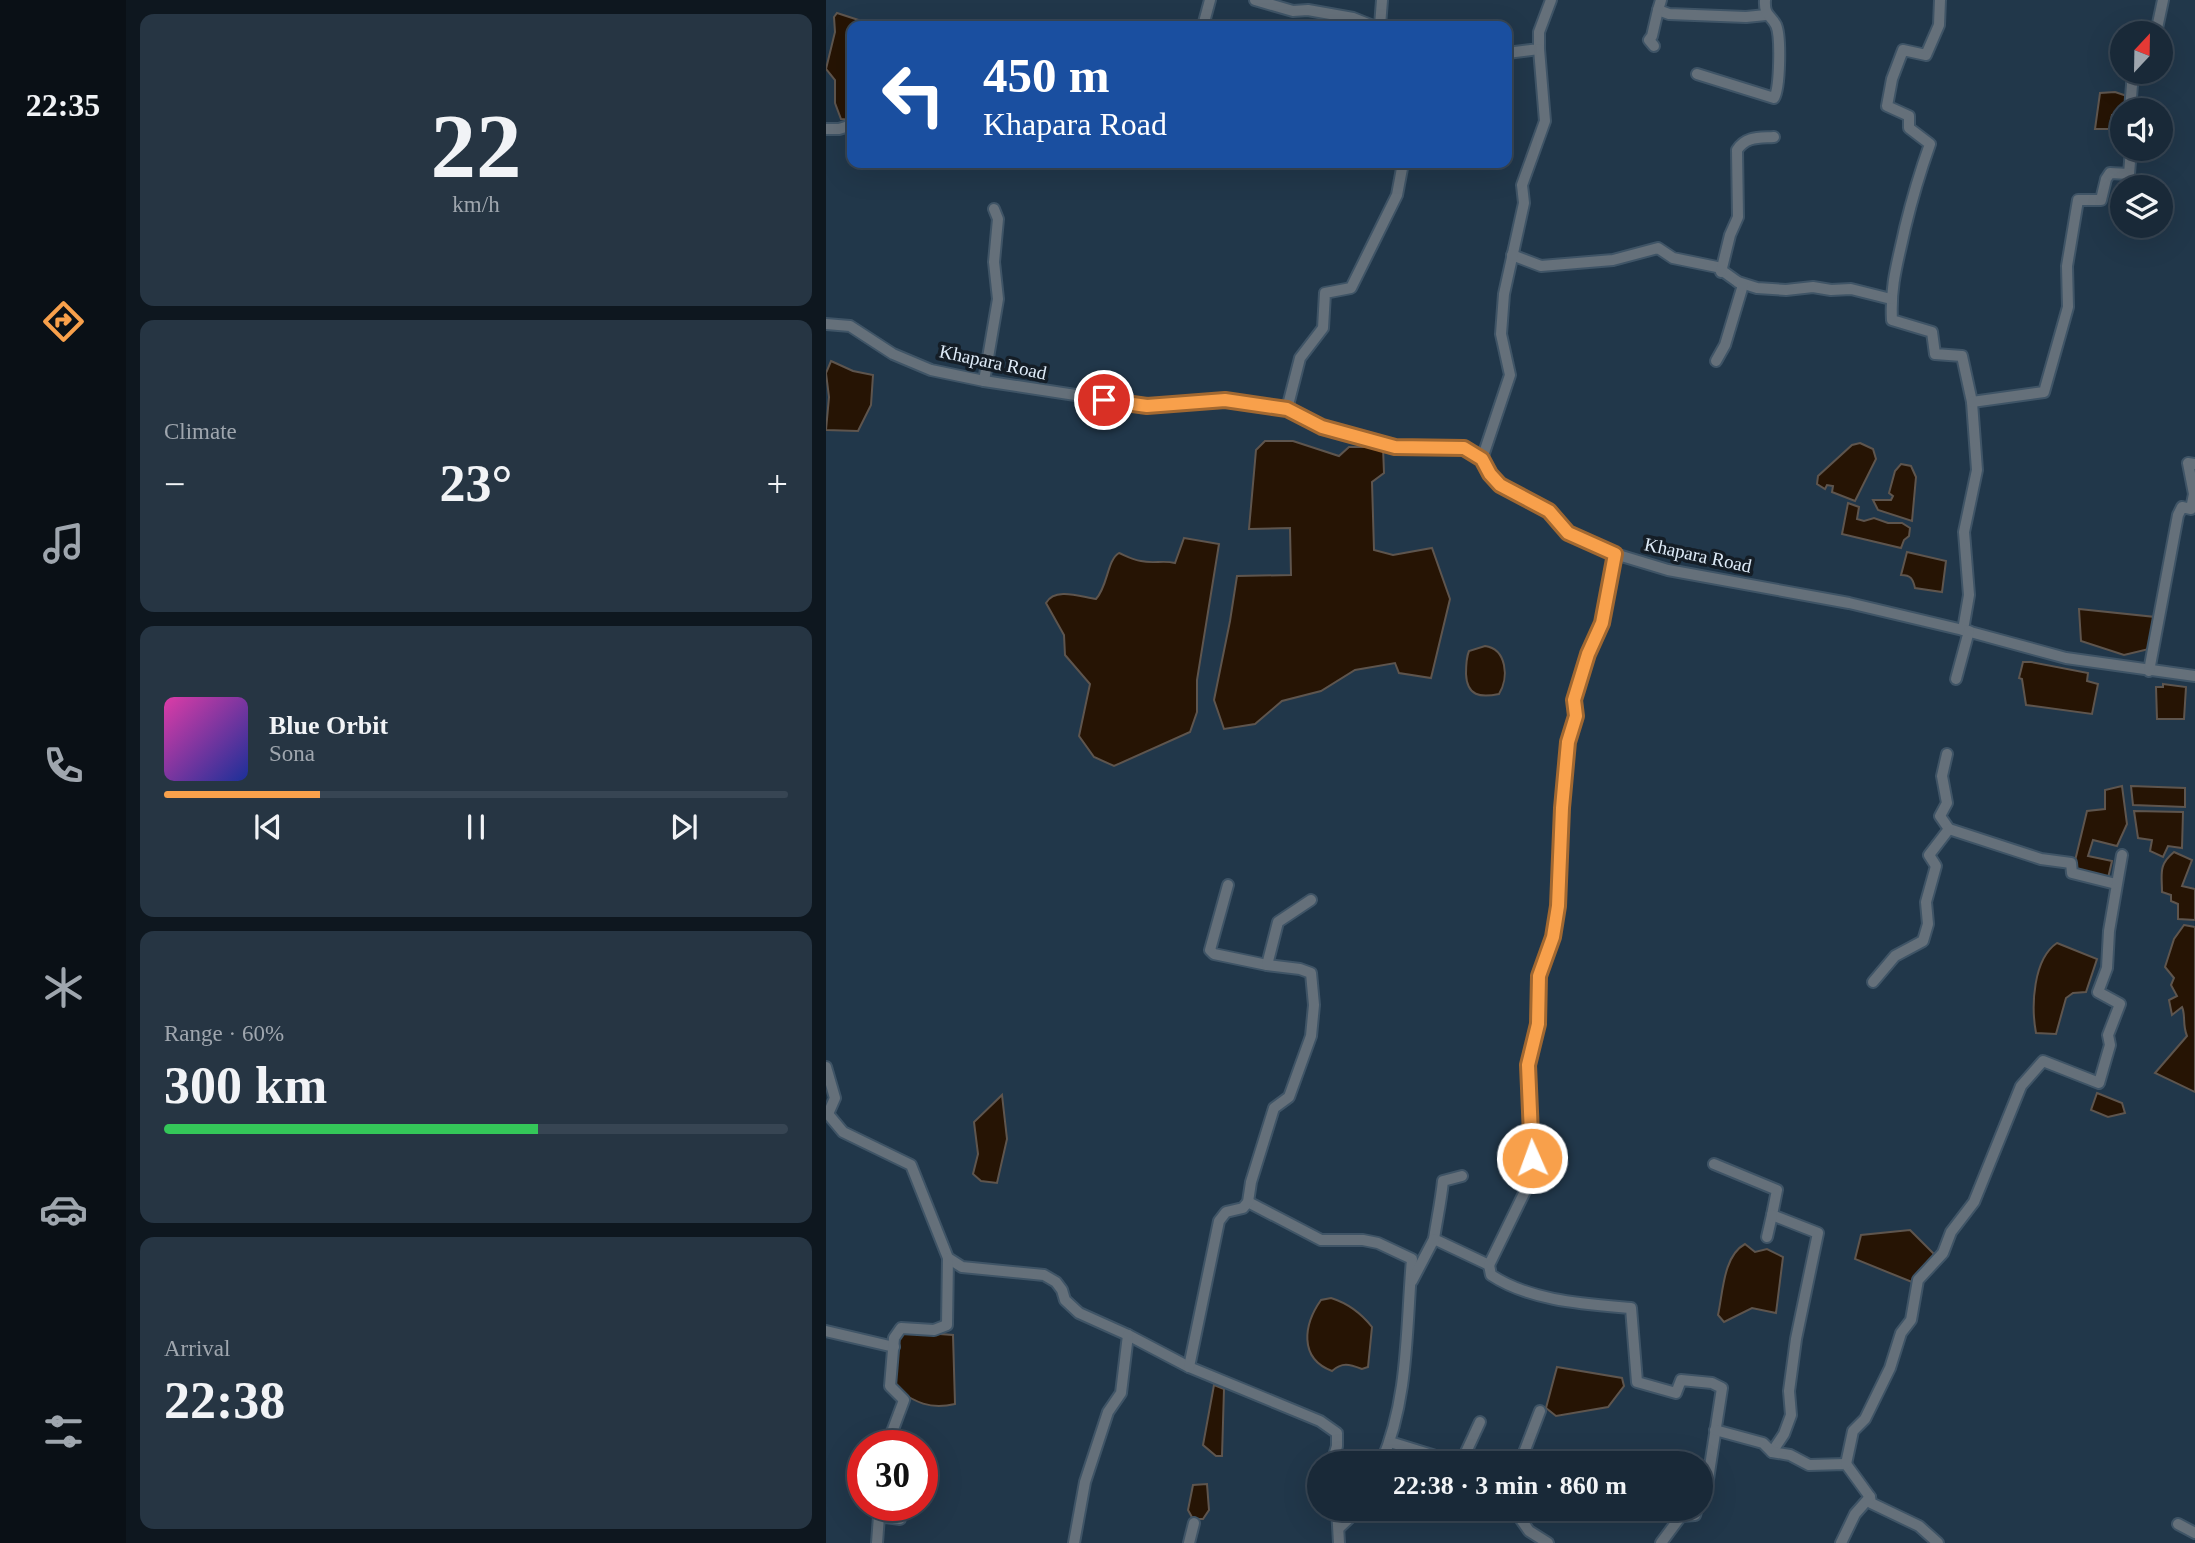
<!DOCTYPE html>
<html lang="en">
<head>
<meta charset="utf-8">
<style>
	body { margin:0; font-family:Georgia,serif; background:#263543; color:#f1f3f6; height:100vh; display:flex; flex-direction:column; font-size:26px; white-space:nowrap }
	* { box-sizing:border-box; margin:0 }
	p { font-size:23px; color:#9fa6ae }
	.icon { flex:none; width:38px; height:38px; fill:none; stroke:currentColor; stroke-width:2; stroke-linecap:round; stroke-linejoin:round }
	.map { position:relative; flex:1; overflow:hidden }
	.sheet { display:flex; flex-direction:column; gap:14px; padding:14px; background:#0e171f; width:700px }
	.sheet>* { flex:none }
	.banner { position:absolute; left:21px; top:21px; width:665px; height:147px; border-radius:14px; box-shadow:0 7px 28px #0002,0 0 0 2px #374553; background:#1a4fa0; color:#fff; overflow:hidden }
	.needle { width:46px; rotate:22deg }
	.buttons { position:absolute; left:1284px; top:21px; display:grid; gap:14px }
	.buttons a { display:grid; place-items:center; width:63px; height:63px; border-radius:50%; background:#192938; box-shadow:0 7px 28px #0002,0 0 0 2px #374553; font-size:35px }
	.speed { position:absolute; left:21px; top:1430px; display:flex; gap:14px; font-size:35px; font-weight:700; text-align:center }
	.speed>* { display:grid; place-content:center; width:91px; height:91px; border-radius:50%; background:#192938; box-shadow:0 7px 28px #0002,0 0 0 2px #374553; line-height:1 }
	.speed .limit { border:10px solid #d22; background:#fff; color:#111 }
	.pin { position:absolute; display:grid; place-items:center; width:60px; height:60px; color:#fff; margin:-30px; border:4px solid #fff; border-radius:50%; box-shadow:0 2px 7px #0007 }
	.me { position:absolute; width:77px; margin:-38px; rotate:358deg; stroke-linejoin:round; filter:drop-shadow(0 0 5px #0008) }
	.turn { display:flex; align-items:center; gap:24px; height:147px; padding:0 21px; font-size:32px }
	.turn .icon { width:91px; height:91px; stroke-width:2.5 }
	.turn b { display:block; font-size:49px; line-height:60px }
	.big { font-size:52px; font-weight:700; line-height:1.1 }
	.sheet .tile { flex:1; display:flex; flex-direction:column; justify-content:center; gap:10px; min-width:0; padding:0 24px; border-radius:14px; background:#263543 }
	.sheet .dial { align-items:center; gap:0 }
	.dial b { font-size:91px; line-height:1 }
	.song { display:flex; align-items:center; gap:21px }
	.cover { width:84px; height:84px; border-radius:10px; background:linear-gradient(135deg,hsl(320 70% 55%),hsl(230 70% 35%)) }
	.played { height:7px; border-radius:4px; background:linear-gradient(90deg,#f8a04b 25%,#374553 25%) }
	.keys { display:flex; justify-content:space-around; direction:ltr }
	.heat { display:flex; justify-content:space-between; align-items:center; font-size:38px; direction:ltr }
	.charge { height:10px; border-radius:5px; background:linear-gradient(90deg,#34c759 60%,#374553 0) }
	.trip { position:absolute; left:481px; top:1451px; width:406px; height:70px; border-radius:35px; background:#192938; box-shadow:0 7px 28px #0002,0 0 0 2px #374553; font-weight:700; line-height:70px; text-align:center }
	main { display:flex; flex:1; min-height:0 }
	.dock { display:flex; flex-direction:column; width:126px; justify-content:space-around; align-items:center; background:#0a1016; color:#9fa6ae }
	.dock .icon { width:49px; height:49px }
	.dock .current { color:#f8a04b }
	.dock b { font-size:32px; color:#f1f3f6 }
	.map>svg:first-child { display:block }
</style>
</head>
<body>
<main>
<nav class="dock">
<b>22:35</b>
<svg class="icon current" aria-label="directions" viewBox="0 0 24 24"><path d="M12 3l9 9-9 9-9-9zM9 14v-3h6M13 9l2 2-2 2"/></svg>
<svg class="icon" aria-label="music" viewBox="0 0 24 24"><path d="M9 18V5l10-2v13"/><circle cx="6" cy="18" r="3"/><circle cx="16" cy="16" r="3"/></svg>
<svg class="icon" aria-label="phone" viewBox="0 0 24 24"><path d="M5 4h4l2 5-3 2q2 4 5 5l2-3 5 2v4C11 20 4 13 5 4z"/></svg>
<svg class="icon" aria-label="climate" viewBox="0 0 24 24"><path d="M12 3v18M4 7l16 10M4 17L20 7"/></svg>
<svg class="icon" aria-label="car" viewBox="0 0 24 24"><path d="M5 17H2v-5l4-1 3-4h7l3 4 3 1v5h-3M9 17h6M6 11h13"/><circle cx="7" cy="17" r="2"/><circle cx="17" cy="17" r="2"/></svg>
<svg class="icon" aria-label="filters" viewBox="0 0 24 24"><path d="M4 7h16M4 17h16"/><circle cx="9" cy="7" r="2"/><circle cx="15" cy="17" r="2"/></svg>
</nav>
<section class="sheet">
<div class="tile dial"><b>22</b><p>km/h</p></div>
<div class="tile"><p>Climate</p>
<div class="heat"><a>−</a><b class="big">23°</b><a>+</a></div>
</div>
<div class="tile">
<div class="song"><i class="cover"></i><div><b>Blue Orbit</b><p>Sona</p></div></div>
<div class="played"></div>
<div class="keys"><svg class="icon" aria-label="previous" viewBox="0 0 24 24"><path d="M18 5L8 12l10 7zM5 5v14"/></svg><svg class="icon" aria-label="pause" viewBox="0 0 24 24"><path d="M8 5v14M16 5v14"/></svg><svg class="icon" aria-label="next" viewBox="0 0 24 24"><path d="M6 5l10 7-10 7zM19 5v14"/></svg></div>
</div>
<div class="tile"><p>Range · 60%</p><b class="big">300 km</b><div class="charge"></div></div>
<div class="tile"><p>Arrival</p><b class="big">22:38</b></div>
</section>
<div class="map">
<svg width="1369" height="1543" viewBox="0 0 1369 1543">
	<rect width="100%" height="100%" fill="#21374a"/>
	<g fill="#261404" stroke="#5e554e" stroke-width="2">
		<path d="M11,13L51,26H26V120L15,119L9,103V80L0,69L9,32L8,17Z"/>
		<path d="M1289,92L1301,96L1303,110H1297V114L1286,115L1283,129H1269L1274,93Z"/>
		<path d="M5,361L27,371L47,375L45,405L32,431L0,430L3,397L0,373Z"/>
		<path d="M439,441H467L513,456L523,447H557L558,473L546,482L548,550L567,555L606,548L624,599L605,678L573,673L569,663L529,670L495,691L456,701L429,724L398,729L388,700L404,621L411,576L465,575L464,528L423,529L430,450Z"/>
		<path d="M1034,443L1047,449L1050,459L1029,501L1006,492L1007,486L1001,485L999,489L991,484L992,476L1026,445Z"/>
		<path d="M1075,464L1085,466L1090,477L1086,521L1052,510L1047,500H1065L1067,496L1063,493L1069,471Z"/>
		<path d="M1022,503L1033,507L1031,519L1038,521L1048,518L1062,523H1076L1084,528L1083,536L1078,540L1075,548L1016,534Z"/>
		<path d="M358,538L393,544L371,680V712L364,732L288,766L268,757L253,736L264,684L239,655L238,635L220,603C229,587 255,597 270,599C282,586 281,560 293,553C300,556 307,560 315,561C327,564 337,560 349,563Z"/>
		<path d="M1081,552L1120,561L1116,592L1089,588C1087,579 1085,575 1075,575Z"/>
		<path d="M1253,609L1329,617L1323,649L1298,655L1255,641Z"/>
		<path d="M659,646C681,649 683,678 673,694C654,698 641,696 640,674C640,666 640,658 643,651Z"/>
		<path d="M1197,662H1205L1262,673L1261,681L1272,684L1266,714L1200,705L1196,679L1193,678Z"/>
		<path d="M1337,684L1360,687L1358,719H1331L1330,687H1337Z"/>
		<path d="M1296,786L1301,824L1291,846L1267,840L1262,856L1286,861L1282,878L1252,873L1248,865L1261,811L1279,809V790Z"/>
		<path d="M1305,786L1359,788V807L1307,805Z"/>
		<path d="M1308,811L1357,812L1356,848L1342,846L1337,857L1324,851L1326,840L1312,838Z"/>
		<path d="M1348,852L1366,860L1356,886L1369,889V920L1352,919V904L1345,901V895L1336,892C1336,874 1332,865 1348,852Z"/>
		<path d="M1358,925L1369,927V1092L1329,1073L1361,1036C1356,1024 1360,1016 1356,1007L1346,1015L1343,1000L1351,996L1345,985L1348,978L1339,967L1348,939Z"/>
		<path d="M1231,943L1271,959L1260,992L1247,993L1240,998L1230,1034L1210,1033C1205,1006 1207,959 1231,943Z"/>
		<path d="M1271,1093L1296,1103L1299,1113L1282,1117L1265,1110Z"/>
		<path d="M176,1095L181,1139L171,1183L155,1181L147,1174L152,1154L148,1122Z"/>
		<path d="M1084,1230L1109,1255L1086,1282L1029,1259L1035,1235Z"/>
		<path d="M919,1244L929,1252L941,1249L957,1257L950,1313L926,1308L898,1322L892,1315C897,1293 897,1256 919,1244Z"/>
		<path d="M505,1298C521,1303 535,1313 546,1327L542,1367L536,1369C523,1364 516,1362 506,1371C472,1358 478,1324 495,1300Z"/>
		<path d="M86,1332L127,1335L129,1404C103,1410 90,1402 69,1389L72,1335Z"/>
		<path d="M731,1367L796,1378L798,1386L782,1407L730,1416L720,1408Z"/>
		<path d="M388,1385L398,1389L396,1456H390L377,1445Z"/>
		<path d="M381,1484L383,1510L377,1519H367L362,1510L367,1485Z"/>
	</g>
	<g fill="none" stroke-linecap="round" stroke-linejoin="round">
		<defs>
			<g id="minor">
				<path d="M429,0L467,11L482,10L527,18L547,26"/>
				<path d="M835,0L832,10L843,14L920,17L940,15"/>
				<path d="M1114,0L1113,25L1100,55L1077,50L1066,79L1061,106L1083,116V128L1104,144C1094,172 1086,199 1079,228C1072,261 1064,285 1066,320L1106,332L1109,354L1136,356L1146,402L1151,470L1138,532L1143,595L1137,630"/>
				<path d="M377,26L384,0"/>
				<path d="M554,26L556,0"/>
				<path d="M1330,33L1337,0"/>
				<path d="M828,46L823,40L826,36L832,10"/>
				<path d="M681,53L713,49V32L725,0"/>
				<path d="M871,74L948,98C954,88 955,36 950,25C944,14 938,16 939,0"/>
				<path d="M1304,110L1307,72"/>
				<path d="M0,129H13L26,125"/>
				<path d="M686,255L715,266L787,260L832,248L847,258L891,267L912,282L931,288L960,290L987,287L1005,290L1025,289L1065,299"/>
				<path d="M895,272L904,235L912,217L911,150C920,136 933,138 948,137"/>
				<path d="M0,324L24,326L67,354L105,370L158,381L321,406L399,400L461,409L496,427L569,447L638,448L656,459L664,474L674,485L723,511L742,533L789,554L842,570L1023,603L1137,630L1240,658L1369,676"/>
				<path d="M890,361L899,345L917,285L912,282"/>
				<path d="M158,381L172,299L168,262L172,219L168,209"/>
				<path d="M1146,402L1218,392L1242,307L1241,266L1252,200H1275L1280,179L1284,173L1303,174L1305,149"/>
				<path d="M461,409L474,358L497,328L499,293L525,288L571,195L577,163"/>
				<path d="M656,459L684,375L675,334L678,294L698,203L696,185L719,121L713,49"/>
				<path d="M1323,671L1352,515L1356,507L1365,509L1368,494L1362,463L1369,464"/>
				<path d="M1130,679L1143,631"/>
				<path d="M1121,754L1116,776L1121,803L1114,816L1123,829L1215,859L1245,863L1246,873L1290,884"/>
				<path d="M402,885L384,950L388,954L441,965"/>
				<path d="M1047,982L1069,956L1097,941L1102,924L1100,902L1110,866L1103,855L1123,829"/>
				<path d="M0,1067L9,1098L2,1114"/>
				<path d="M2,1114L17,1132L85,1165L122,1258L136,1267L218,1275L230,1282L236,1290L239,1300L253,1313L302,1335L363,1367L494,1421L511,1433V1446L506,1463"/>
				<path d="M888,1164L951,1190L946,1215L992,1233L970,1339L963,1391L965,1415L958,1434L946,1452"/>
				<path d="M636,1176L617,1181C615,1201 611,1219 608,1239L663,1265L704,1181L706,1158L702,1065L712,1024L713,976L727,937L732,906L736,808L742,742L750,716L748,700L762,654L776,623L789,554"/>
				<path d="M422,1202L495,1240H537L552,1243L586,1259C580,1328 583,1399 555,1463"/>
				<path d="M941,1237L946,1215"/>
				<path d="M663,1265L665,1275C704,1301 759,1304 805,1308L811,1382L850,1393L855,1380L886,1383L896,1388L881,1486L875,1500"/>
				<path d="M586,1281L608,1239"/>
				<path d="M0,1331L68,1347"/>
				<path d="M363,1367L393,1221L400,1212L417,1208L422,1202L425,1182L448,1108L463,1097L485,1036L488,1005L485,973L474,969L441,965L452,922L485,900"/>
				<path d="M889,1430L937,1443L946,1452L964,1455L983,1465L1020,1464L1044,1497L1045,1503L1093,1526L1112,1543"/>
				<path d="M564,1442L632,1463"/>
				<path d="M65,1446L66,1432L78,1400L64,1386L68,1338L75,1328L108,1330L121,1325L122,1258"/>
				<path d="M635,1463L654,1422"/>
				<path d="M694,1463L714,1411"/>
				<path d="M1020,1464L1027,1431L1039,1419L1064,1368L1075,1333L1085,1320L1092,1280L1117,1253L1125,1232L1148,1202L1195,1086L1217,1061L1273,1083L1284,1045L1282,1035L1294,1004L1272,992L1281,968L1283,931L1296,855"/>
				<path d="M511,1508L513,1543"/>
				<path d="M687,1508L703,1531L722,1543"/>
				<path d="M1352,1524L1369,1533"/>
				<path d="M513,1528L534,1508"/>
				<path d="M51,1543L53,1516L74,1519L72,1505"/>
				<path d="M248,1543L259,1482L282,1412L295,1393L302,1335"/>
				<path d="M363,1543L368,1523"/>
				<path d="M835,1543L855,1516L869,1515L871,1508"/>
				<path d="M1015,1543L1029,1514L1044,1497"/>
			</g>
		</defs>
		<use href="#minor" stroke="#3f5466" stroke-width="14"/>
		<use href="#minor" stroke="#65707a" stroke-width="10"/>
	</g>
	<g fill="none" stroke-linecap="round" stroke-linejoin="round">
		<defs>
			<path id="route" d="M278,400L321,406L399,400L461,409L496,427L569,447L638,448L656,459L664,474L674,485L723,511L742,533L789,554L776,623L762,654L748,700L750,716L742,742L736,808L732,906L727,937L713,976L712,1024L702,1065L706,1158"/>
		</defs>
		<use href="#route" stroke="#a16831" stroke-width="18"/>
		<use href="#route" stroke="#f8a04b" stroke-width="12"/>
	</g>
	<g text-anchor="middle" dominant-baseline="central" stroke-width="7" stroke-linejoin="round" paint-order="stroke">
		<g font-size="19" fill="#dfecf9" stroke="#141d26">
			<text transform="translate(167 362) rotate(12)">Khapara Road</text>
			<text transform="translate(872 555) rotate(12)">Khapara Road</text>
		</g>
	</g>
</svg>
<div class="buttons">
<a><svg class="needle" viewBox="-14 -14 28 28"><path d="M0-13l5 13h-10z" fill="#e53935"/><path d="M0 13l5-13h-10z" fill="#9fa6ae"/></svg></a>
<a><svg class="icon" aria-label="sound" viewBox="0 0 24 24"><path d="M4 9h4l5-4v14l-5-4H4zM17 9q2 3 0 6"/></svg></a>
<a><svg class="icon" aria-label="layers" viewBox="0 0 24 24"><path d="M12 4l9 5-9 5-9-5zM3 14l9 5 9-5"/></svg></a>
</div>
<div class="speed"><div class="limit">30</div></div>
<div class="pin" style="left:278px;top:400px;background:#d93025"><svg class="icon" aria-label="arrive" viewBox="0 0 24 24"><path d="M6 21V4h12l-3 4 3 4H6"/></svg></div>
<svg class="me" style="left:706px;top:1158px" viewBox="-20 -20 40 40"><circle r="17" fill="#f8a04b" stroke="#fff" stroke-width="3"/><path d="M0-11L8 9 0 5-8 9z" fill="#fff"/></svg>
<div class="trip">22:38 · 3 min · 860 m</div>
<div class="banner">
<div class="turn"><svg class="icon" aria-label="left" viewBox="0 0 24 24"><path d="M17 20v-9H6M10 6l-5 5 5 5"/></svg><div><b>450 m</b>Khapara Road</div></div>
</div>
</div>
</main>
</body>
</html>
